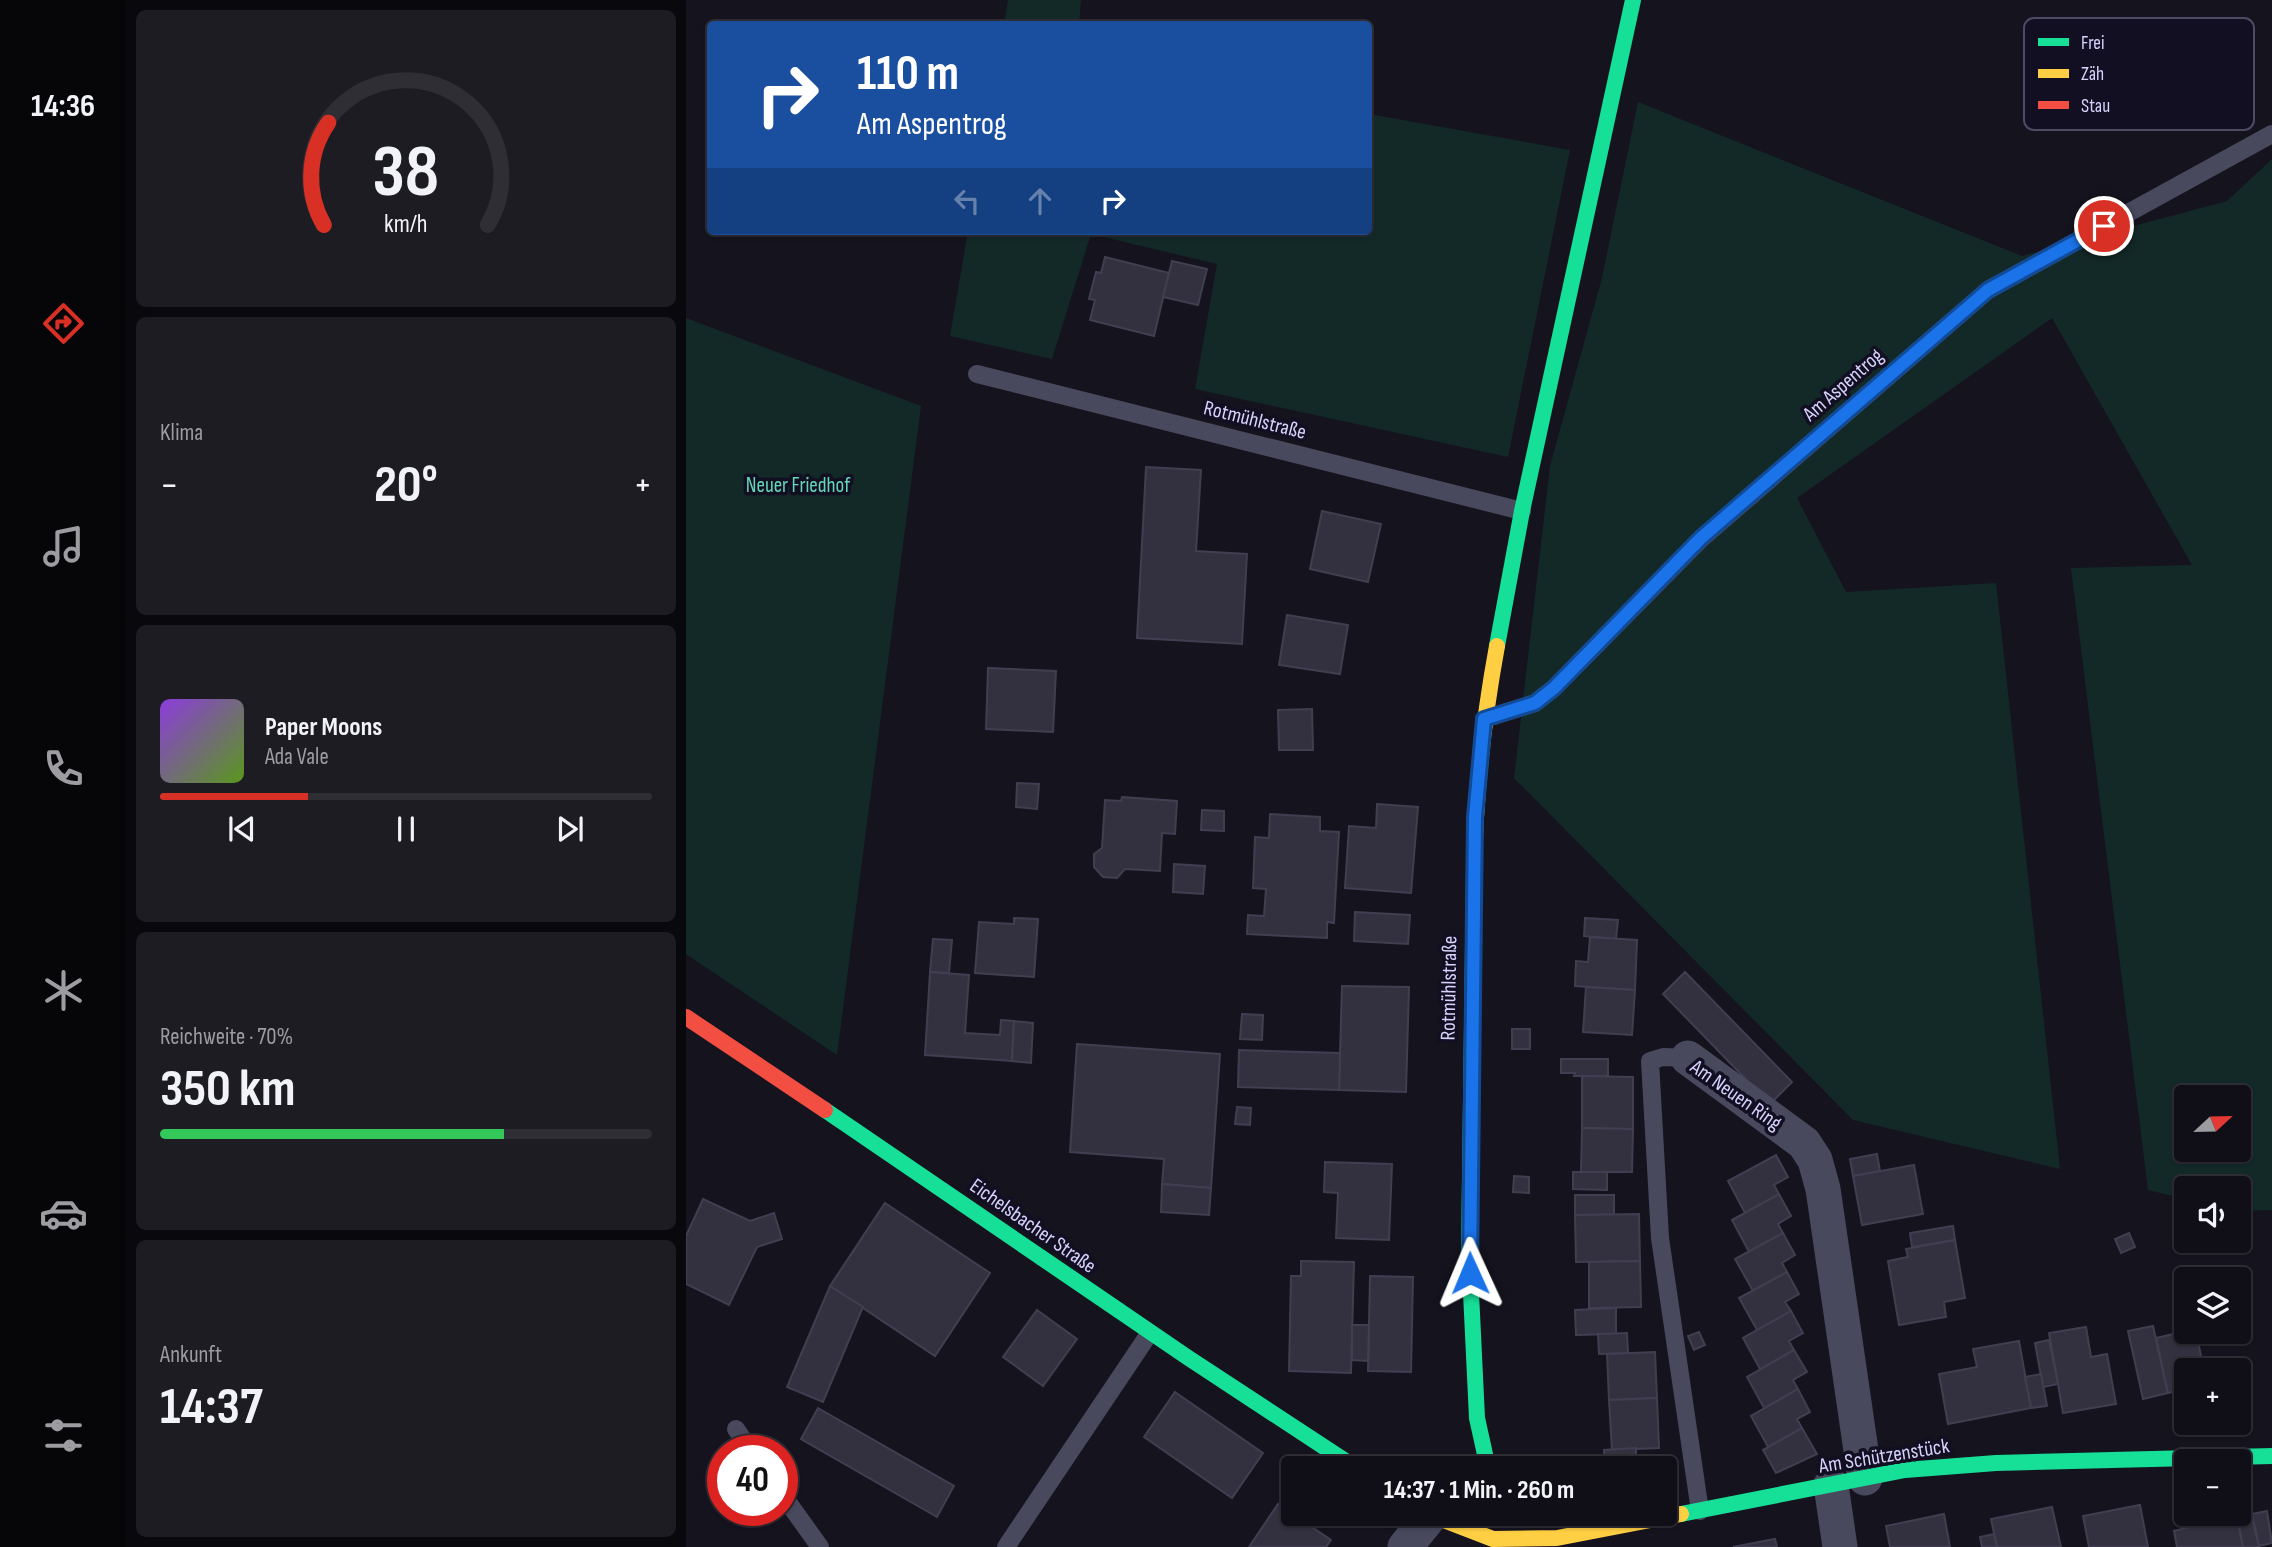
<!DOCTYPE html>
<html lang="de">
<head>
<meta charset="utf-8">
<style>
	body { margin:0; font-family:"Sofia Sans Condensed",sans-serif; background:#1e1c23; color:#f1f3f6; height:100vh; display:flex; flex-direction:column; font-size:26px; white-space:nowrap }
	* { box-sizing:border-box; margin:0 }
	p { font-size:23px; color:#9c9ca1 }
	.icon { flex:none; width:38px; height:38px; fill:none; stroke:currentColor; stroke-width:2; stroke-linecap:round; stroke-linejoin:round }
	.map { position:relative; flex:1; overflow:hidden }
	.drawer { display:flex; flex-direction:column; gap:10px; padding:10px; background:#09080c; width:560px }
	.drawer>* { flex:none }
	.hud { position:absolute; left:21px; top:21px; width:665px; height:214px; border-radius:7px; box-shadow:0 2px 5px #0004,0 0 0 2px #302e35; background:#1a4fa0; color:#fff; overflow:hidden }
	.needle { width:46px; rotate:68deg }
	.controls { position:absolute; left:1488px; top:1085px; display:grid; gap:14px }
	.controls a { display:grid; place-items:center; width:77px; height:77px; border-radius:7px; background:#100e16; box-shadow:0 2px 5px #0004,0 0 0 2px #302e35; font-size:35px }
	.speed { position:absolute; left:21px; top:1435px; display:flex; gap:14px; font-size:35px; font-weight:700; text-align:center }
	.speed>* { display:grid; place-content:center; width:91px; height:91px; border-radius:50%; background:#100e16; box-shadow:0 2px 5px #0004,0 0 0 2px #302e35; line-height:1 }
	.speed .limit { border:10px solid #d22; background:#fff; color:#111 }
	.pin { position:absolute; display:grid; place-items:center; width:60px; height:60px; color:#fff; margin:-30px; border:4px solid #fff; border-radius:50%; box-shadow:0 2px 7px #0007 }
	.me { position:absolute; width:77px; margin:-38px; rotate:359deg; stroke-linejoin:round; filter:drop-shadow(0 0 5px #0008) }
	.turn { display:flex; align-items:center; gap:24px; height:147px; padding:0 35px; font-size:32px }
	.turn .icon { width:91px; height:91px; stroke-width:2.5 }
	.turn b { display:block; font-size:49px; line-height:60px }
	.lanes { display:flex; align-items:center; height:66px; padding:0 35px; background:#0003; justify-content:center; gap:35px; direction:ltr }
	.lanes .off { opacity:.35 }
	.big { font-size:52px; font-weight:700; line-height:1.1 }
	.drawer .card { flex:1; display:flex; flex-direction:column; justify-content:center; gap:10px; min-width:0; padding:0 24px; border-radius:10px; background:#1e1c23 }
	.drawer .dial { align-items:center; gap:0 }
	.dial svg { height:182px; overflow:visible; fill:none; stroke:#302e35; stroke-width:7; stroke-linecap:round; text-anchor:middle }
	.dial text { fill:#f1f3f6; stroke:none }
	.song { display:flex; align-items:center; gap:21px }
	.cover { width:84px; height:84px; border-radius:10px; background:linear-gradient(135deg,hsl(270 70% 55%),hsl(90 70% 35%)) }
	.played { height:7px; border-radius:4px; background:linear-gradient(90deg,#d93025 30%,#302e35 30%) }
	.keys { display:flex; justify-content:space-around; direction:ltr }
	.heat { display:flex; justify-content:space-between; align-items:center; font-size:38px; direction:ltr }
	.charge { height:10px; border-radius:5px; background:linear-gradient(90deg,#34c759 70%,#302e35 0) }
	.trip { position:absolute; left:595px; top:1456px; width:396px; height:70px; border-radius:7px; background:#100e16; box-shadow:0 2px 5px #0004,0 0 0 2px #302e35; font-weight:700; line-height:70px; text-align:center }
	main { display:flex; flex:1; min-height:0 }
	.dock { display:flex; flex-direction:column; width:126px; justify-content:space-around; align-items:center; background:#060609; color:#9c9ca1 }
	.dock .icon { width:49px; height:49px }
	.dock .selected { color:#d93025 }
	.dock b { font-size:32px; color:#f1f3f6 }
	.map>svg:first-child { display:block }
</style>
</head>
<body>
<main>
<nav class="dock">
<b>14:36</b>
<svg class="icon selected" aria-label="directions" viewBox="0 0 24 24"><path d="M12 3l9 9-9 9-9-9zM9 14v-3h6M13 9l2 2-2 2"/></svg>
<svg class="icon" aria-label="music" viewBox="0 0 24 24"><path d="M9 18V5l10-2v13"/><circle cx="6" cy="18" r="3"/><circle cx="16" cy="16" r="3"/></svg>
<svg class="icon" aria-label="phone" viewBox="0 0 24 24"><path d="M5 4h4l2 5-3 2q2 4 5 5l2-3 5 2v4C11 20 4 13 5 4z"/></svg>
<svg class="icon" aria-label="climate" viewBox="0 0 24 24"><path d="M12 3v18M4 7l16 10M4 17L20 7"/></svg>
<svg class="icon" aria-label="car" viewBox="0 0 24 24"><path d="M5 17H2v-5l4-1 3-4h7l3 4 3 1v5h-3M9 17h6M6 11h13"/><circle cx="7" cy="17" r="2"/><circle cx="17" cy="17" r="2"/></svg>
<svg class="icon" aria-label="filters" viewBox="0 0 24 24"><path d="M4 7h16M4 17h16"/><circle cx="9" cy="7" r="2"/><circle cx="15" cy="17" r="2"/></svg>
</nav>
<section class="drawer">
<div class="card dial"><svg viewBox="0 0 100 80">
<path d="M14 69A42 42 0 1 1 86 69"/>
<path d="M14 69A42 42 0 0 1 16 24" stroke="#d93025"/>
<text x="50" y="56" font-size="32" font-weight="700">38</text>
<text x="50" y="72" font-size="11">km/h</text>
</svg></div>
<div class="card"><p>Klima</p>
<div class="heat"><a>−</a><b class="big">20°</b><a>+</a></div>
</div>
<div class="card">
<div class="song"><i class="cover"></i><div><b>Paper Moons</b><p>Ada Vale</p></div></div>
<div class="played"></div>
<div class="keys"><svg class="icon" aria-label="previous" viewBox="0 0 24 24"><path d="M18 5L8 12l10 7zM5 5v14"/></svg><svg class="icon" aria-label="pause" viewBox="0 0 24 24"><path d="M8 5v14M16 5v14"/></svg><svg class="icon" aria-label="next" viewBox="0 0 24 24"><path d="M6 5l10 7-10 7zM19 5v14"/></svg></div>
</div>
<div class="card"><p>Reichweite · 70%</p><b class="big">350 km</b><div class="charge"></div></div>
<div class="card"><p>Ankunft</p><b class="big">14:37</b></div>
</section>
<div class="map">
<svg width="1586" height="1547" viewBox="0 0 1586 1547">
	<rect width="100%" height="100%" fill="#15131e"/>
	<g fill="#132928" fill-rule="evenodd">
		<path d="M322,0H395L393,24H318Z"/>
		<path d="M952,102L1336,256L1541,201L1586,159V1210L1552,1211V1188H1500V1199L1462,1190L1385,568L1506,565L1366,318L1111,498L1160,592L1310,583L1374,1169L1167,1120L828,778L864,466L916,278ZM1500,1097H1552V1150H1500Z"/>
		<path d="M683,114L884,150L822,457L509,389L531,264L405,234L366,359L264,336L282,231H682Z"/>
		<path d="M0,318L235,406L151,1055L0,954Z"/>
	</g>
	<g fill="#333140" stroke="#423e51" stroke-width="2">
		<path d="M419,257L483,273L468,336L404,320L409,300L403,299L410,272L415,273Z"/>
		<path d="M486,261L521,269L512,305L477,297Z"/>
		<path d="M460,467L515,470L510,551L561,554L556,644L451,638Z"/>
		<path d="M636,511L695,524L682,582L624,569Z"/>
		<path d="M601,615L662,625L654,674L593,665Z"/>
		<path d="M302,668L370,671L367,732L300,729Z"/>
		<path d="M626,709L627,750H593L592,710Z"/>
		<path d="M331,783L353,784L351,809L330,807Z"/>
		<path d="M436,797L491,801L489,834L476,833L474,871L439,869L431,878L417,877L408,867V854L416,848L419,800L435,801Z"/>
		<path d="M691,804L732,807L725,893L659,888L663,826L690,828Z"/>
		<path d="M516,810L538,811V831L515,830Z"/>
		<path d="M584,814L634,817V831L653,832L648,923L641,922V938L561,934L562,915L578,916L580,889L567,888L569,837L583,838Z"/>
		<path d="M488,864L519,866L517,894L487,892Z"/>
		<path d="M669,912L724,915L722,944L668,941Z"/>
		<path d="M328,918L352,919L348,977L289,973L293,922L328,924Z"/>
		<path d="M899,918L932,920L930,939L898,936Z"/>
		<path d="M904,937L951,940L949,990L889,986L890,961L902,962Z"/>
		<path d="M247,939L266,940L263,973L244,972Z"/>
		<path d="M244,972L283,975L279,1033L314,1035L315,1020L328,1021L326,1061L239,1055Z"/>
		<path d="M999,972L1106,1082L1084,1104L977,994Z"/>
		<path d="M656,986L723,987L720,1092L653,1090Z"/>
		<path d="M900,987L949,990L946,1035L897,1032Z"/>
		<path d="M556,1014L577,1015L576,1040L554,1039Z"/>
		<path d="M328,1021L347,1023L345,1063L326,1061Z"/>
		<rect x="826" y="1029" width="18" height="20"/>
		<path d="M391,1044L534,1054L525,1188L476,1184L478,1159L384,1152Z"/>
		<path d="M553,1050L654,1053L653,1090L552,1087Z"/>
		<path d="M875,1059H922V1076H888L889,1073H875Z"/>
		<path d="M896,1076L947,1077V1129L896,1128Z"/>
		<path d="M551,1107L565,1108L564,1125L549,1124Z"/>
		<path d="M896,1128L947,1129L946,1172H895Z"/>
		<path d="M1191,1154L1194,1171L1167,1176L1164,1159Z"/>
		<path d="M1090,1155L1102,1177L1088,1185L1093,1194L1059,1213L1042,1181Z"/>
		<path d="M639,1162L706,1164L703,1240L650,1238L652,1193L638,1192Z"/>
		<path d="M1228,1165L1237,1214L1176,1225L1167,1176Z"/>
		<path d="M887,1172H921V1190L887,1189Z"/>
		<path d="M828,1176L843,1177V1193L827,1192Z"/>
		<path d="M476,1184L525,1188L523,1215L475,1212Z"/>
		<path d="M1093,1194L1105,1216L1092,1224L1097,1233L1063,1252L1046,1220Z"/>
		<rect x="889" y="1195" width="39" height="20"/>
		<path d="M17,1199L64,1221L88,1213L96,1239L71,1247L43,1305L0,1284V1236Z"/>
		<path d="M199,1203L304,1273L249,1356L144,1286Z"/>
		<path d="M953,1214L954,1261L890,1262L889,1215Z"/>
		<path d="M1267,1226L1269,1240L1226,1247L1224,1233Z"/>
		<path d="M1097,1233L1109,1255L1096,1263L1101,1272L1067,1291L1049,1259Z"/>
		<path d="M1443,1233L1449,1247L1435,1253L1429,1239Z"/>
		<path d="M1269,1240L1279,1298L1258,1302L1260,1317L1213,1325L1202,1261L1222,1257L1220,1249Z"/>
		<path d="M615,1261L668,1262L665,1373L603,1371L605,1276H615Z"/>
		<path d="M954,1261L955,1307L903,1308V1262Z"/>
		<path d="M1101,1272L1113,1294L1099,1302L1105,1311L1071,1330L1053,1298Z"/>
		<path d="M684,1276L727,1277L725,1372L682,1371Z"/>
		<path d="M144,1286L177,1307L137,1402L101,1387Z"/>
		<path d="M930,1308V1334L890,1335L889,1310Z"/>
		<path d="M351,1310L391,1339L357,1386L317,1357Z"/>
		<path d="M1105,1311L1117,1333L1103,1341L1108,1350L1074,1369L1057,1338Z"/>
		<path d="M666,1325H683L682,1361L666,1360Z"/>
		<path d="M1467,1326L1482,1393L1457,1399L1442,1331Z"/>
		<path d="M1400,1327L1405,1357L1421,1354L1430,1404L1377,1413L1363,1333Z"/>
		<path d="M1500,1331L1510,1332L1518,1370H1500V1389L1482,1393L1470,1338Z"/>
		<path d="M1013,1332L1019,1345L1008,1350L1002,1336Z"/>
		<path d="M941,1333L942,1353L913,1354L912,1334Z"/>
		<path d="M1363,1340L1372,1384L1357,1387L1349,1343Z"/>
		<path d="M1333,1341L1345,1408L1262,1424L1253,1374L1291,1367L1287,1349Z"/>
		<path d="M1108,1350L1121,1372L1107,1380L1112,1389L1078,1408L1061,1377Z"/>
		<path d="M969,1352L971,1398L923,1400L921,1354Z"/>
		<path d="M1355,1374L1361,1406L1345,1408L1339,1377Z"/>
		<path d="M1112,1389L1124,1412L1111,1419L1116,1428L1082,1447L1065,1416Z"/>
		<path d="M489,1392L577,1453L546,1498L458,1437Z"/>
		<path d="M971,1398L973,1448L926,1450L923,1400Z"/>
		<path d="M132,1408L268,1486L251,1517L115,1439Z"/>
		<path d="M1116,1428L1131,1454L1090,1473L1077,1450Z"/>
		<path d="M950,1448V1468H919L918,1450Z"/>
		<path d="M592,1504L645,1540L640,1547H563Z"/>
		<path d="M1454,1505L1462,1547H1403L1397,1516Z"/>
		<path d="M1366,1507L1375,1547H1311L1305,1519Z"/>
		<path d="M1581,1511L1586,1543L1573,1546L1566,1514Z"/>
		<path d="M1258,1514L1264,1547H1204L1200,1526Z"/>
		<path d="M1550,1515L1557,1547H1491L1488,1531Z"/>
		<path d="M1566,1517L1573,1547H1557L1552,1520Z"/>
		<path d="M1308,1534L1311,1547H1296L1294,1537Z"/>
		<path d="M1089,1539L1091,1547H1047Z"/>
	</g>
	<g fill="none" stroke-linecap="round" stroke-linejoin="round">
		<g stroke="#49495e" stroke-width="18">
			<path d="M291,374L836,511"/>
			<path d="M798,719L849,703L868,688L1015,539L1302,290L1586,134"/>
			<path d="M1002,1058L977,1057L964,1061L974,1238L1014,1511"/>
			<path d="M50,1429L65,1451"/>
			<path d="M96,1494L134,1547"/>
			<path d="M320,1547L463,1334"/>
		</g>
		<g stroke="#49495e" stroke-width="35">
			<path d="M1002,1058L1118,1143L1129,1160L1137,1189L1179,1478"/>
			<path d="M1145,1485L1154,1547"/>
			<path d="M719,1547L745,1515"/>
		</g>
		<g stroke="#16e098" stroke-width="16">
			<path d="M811,646L836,511L947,0"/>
			<path d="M788,874L783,1251L791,1418L802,1468"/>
			<path d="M139,1110L501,1357L670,1468"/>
			<path d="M995,1514L1219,1470L1310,1463L1586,1456"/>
		</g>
		<g stroke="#ffcf43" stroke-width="16">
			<path d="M788,874C789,797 797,722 811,646"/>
			<path d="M742,1514L807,1539L871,1538L995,1514"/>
		</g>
		<path stroke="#f24e42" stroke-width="16" d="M0,1017L139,1110"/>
	</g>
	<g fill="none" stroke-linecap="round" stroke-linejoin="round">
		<defs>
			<path id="route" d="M784,1273L789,817L798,719L849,703L868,688L1015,538L1302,290L1418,226"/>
		</defs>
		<use href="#route" stroke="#114b97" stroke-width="18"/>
		<use href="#route" stroke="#1a73e8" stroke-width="12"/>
	</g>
	<g text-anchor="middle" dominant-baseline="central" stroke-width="7" stroke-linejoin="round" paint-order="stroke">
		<g font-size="21" fill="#d7d3fc" stroke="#120f22">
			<text transform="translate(1157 385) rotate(-41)">Am Aspentrog</text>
			<text transform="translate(569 420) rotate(14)">Rotmühlstraße</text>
			<text transform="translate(763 988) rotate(-89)">Rotmühlstraße</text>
			<text transform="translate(1050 1095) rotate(35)">Am Neuen Ring</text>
			<text transform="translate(347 1226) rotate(35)">Eichelsbacher Straße</text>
			<text transform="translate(1198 1456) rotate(-9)">Am Schützenstück</text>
		</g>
		<g font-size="21" fill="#63d8b9" stroke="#120f22">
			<text x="112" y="485">Neuer Friedhof</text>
		</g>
	</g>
	<rect x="1338" y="18" width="230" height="112" rx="10" fill="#120f22" stroke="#4d4a63" stroke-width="2"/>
	<rect x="1352" y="38" width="31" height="8" fill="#16e098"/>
	<rect x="1352" y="69" width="31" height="9" fill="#ffcf43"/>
	<rect x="1352" y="101" width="31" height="8" fill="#f24e42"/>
	<g font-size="19" fill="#d7d3fc">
		<text x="1395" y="49">Frei</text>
		<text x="1395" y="80">Zäh</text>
		<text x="1395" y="112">Stau</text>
	</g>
</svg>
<div class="controls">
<a><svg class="needle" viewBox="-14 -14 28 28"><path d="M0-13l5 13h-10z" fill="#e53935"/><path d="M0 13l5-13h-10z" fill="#9c9ca1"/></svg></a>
<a><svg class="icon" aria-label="sound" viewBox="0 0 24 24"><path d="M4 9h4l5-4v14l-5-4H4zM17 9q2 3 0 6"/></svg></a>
<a><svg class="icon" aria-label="layers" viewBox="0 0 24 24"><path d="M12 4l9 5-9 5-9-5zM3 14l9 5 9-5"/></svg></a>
<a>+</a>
<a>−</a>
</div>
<div class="speed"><div class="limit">40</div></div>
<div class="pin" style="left:1418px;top:226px;background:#d93025"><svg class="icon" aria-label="arrive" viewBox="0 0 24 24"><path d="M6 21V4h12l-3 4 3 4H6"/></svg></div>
<svg class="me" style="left:784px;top:1273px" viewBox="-20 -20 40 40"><path d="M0-17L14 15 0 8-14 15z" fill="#1a73e8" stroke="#fff" stroke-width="4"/></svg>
<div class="trip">14:37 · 1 Min. · 260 m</div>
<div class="hud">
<div class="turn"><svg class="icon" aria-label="right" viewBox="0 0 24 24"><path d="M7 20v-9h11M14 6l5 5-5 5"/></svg><div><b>110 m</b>Am Aspentrog</div></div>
<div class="lanes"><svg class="icon off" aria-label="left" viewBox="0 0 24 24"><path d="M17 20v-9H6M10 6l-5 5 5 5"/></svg><svg class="icon off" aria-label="ahead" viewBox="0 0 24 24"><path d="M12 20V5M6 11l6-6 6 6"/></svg><svg class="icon" aria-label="right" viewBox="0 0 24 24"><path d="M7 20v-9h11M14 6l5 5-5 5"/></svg></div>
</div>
</div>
</main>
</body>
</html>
